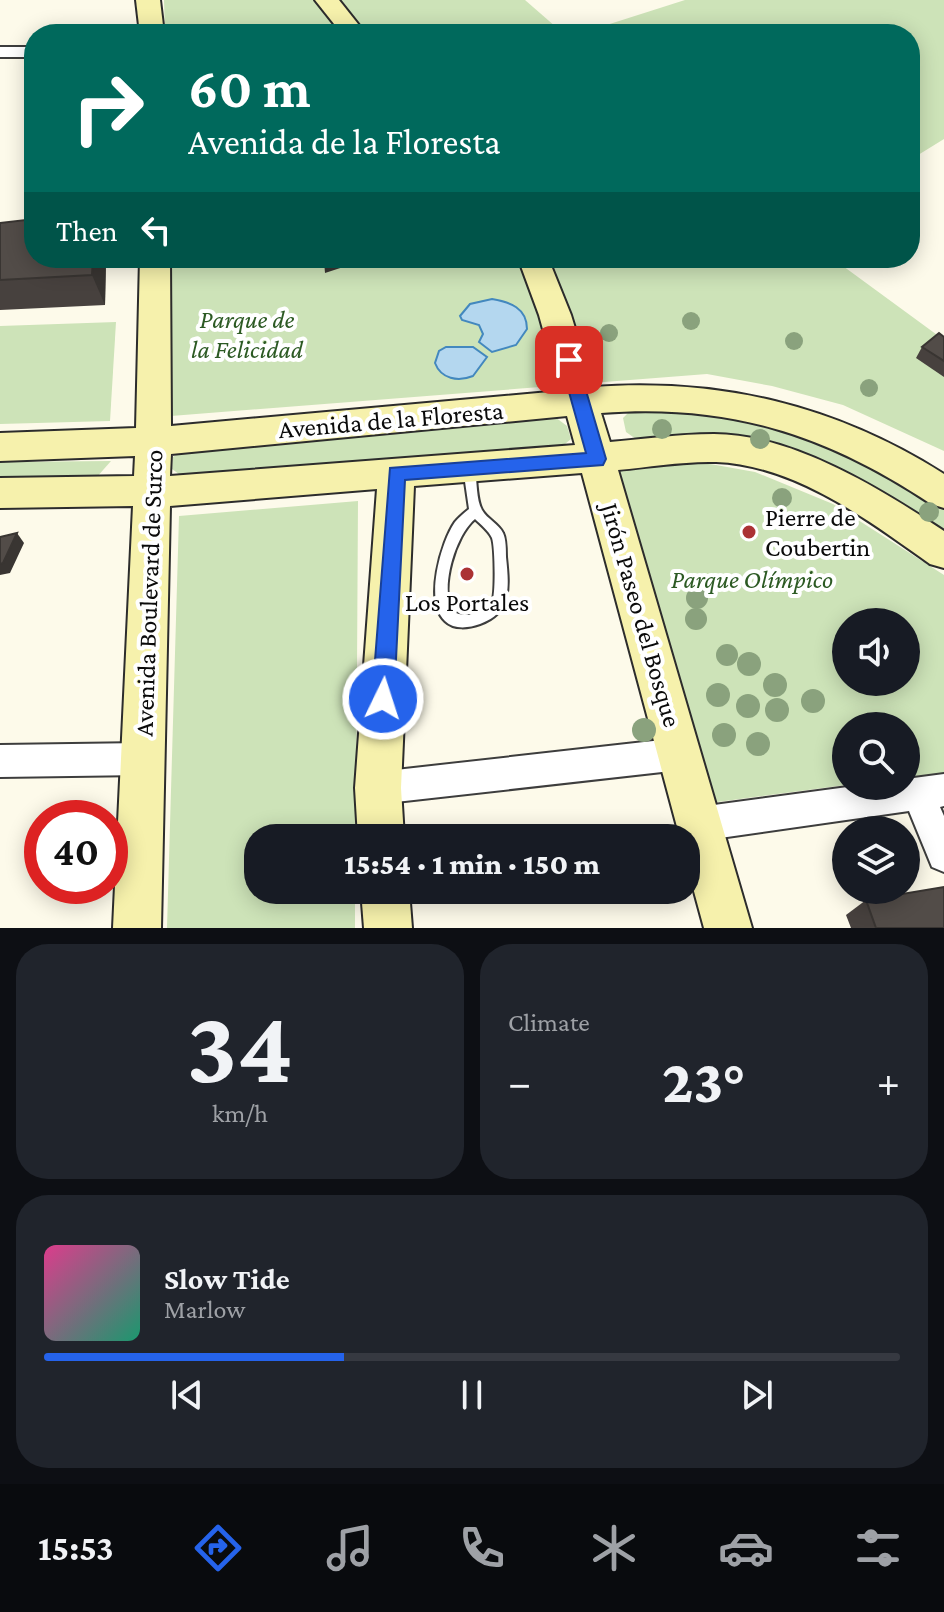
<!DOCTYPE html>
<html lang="en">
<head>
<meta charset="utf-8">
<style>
	body { margin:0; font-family:"Crimson Pro",serif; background:#20242c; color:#f1f3f6; height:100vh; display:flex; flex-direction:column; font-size:30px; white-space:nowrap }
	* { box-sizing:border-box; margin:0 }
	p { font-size:26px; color:#9ea1a6 }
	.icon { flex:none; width:44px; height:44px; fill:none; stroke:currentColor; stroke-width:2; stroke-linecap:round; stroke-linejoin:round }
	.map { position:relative; height:928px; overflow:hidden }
	.side { display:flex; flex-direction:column; gap:16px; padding:16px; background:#0d0f14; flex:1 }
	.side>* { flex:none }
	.hud { position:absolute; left:24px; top:24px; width:896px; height:244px; border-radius:32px; box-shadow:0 4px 20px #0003; background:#00695c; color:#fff; overflow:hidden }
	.tools { position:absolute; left:832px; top:608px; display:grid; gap:16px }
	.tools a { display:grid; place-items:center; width:88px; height:88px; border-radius:50%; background:#171b24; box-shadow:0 4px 20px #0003; font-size:40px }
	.speed { position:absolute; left:24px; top:800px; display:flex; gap:16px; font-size:40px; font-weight:700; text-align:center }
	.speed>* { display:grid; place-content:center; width:104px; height:104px; border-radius:50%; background:#171b24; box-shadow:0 4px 20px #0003; line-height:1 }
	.speed .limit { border:12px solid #d22; background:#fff; color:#111 }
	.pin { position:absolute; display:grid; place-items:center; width:68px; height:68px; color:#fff; margin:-34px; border-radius:16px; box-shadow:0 4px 12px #0006 }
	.me { position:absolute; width:88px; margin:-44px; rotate:4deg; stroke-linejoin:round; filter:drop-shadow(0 0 6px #0008) }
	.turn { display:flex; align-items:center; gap:28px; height:168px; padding:0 32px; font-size:36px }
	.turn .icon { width:104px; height:104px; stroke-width:2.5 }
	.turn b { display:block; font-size:56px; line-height:68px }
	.then { display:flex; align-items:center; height:76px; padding:0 32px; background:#0003; gap:16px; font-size:30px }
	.big { font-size:60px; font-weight:800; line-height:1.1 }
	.side .card { flex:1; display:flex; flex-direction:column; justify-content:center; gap:12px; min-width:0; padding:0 28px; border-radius:32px; background:#20242c }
	.side .dial { align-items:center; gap:0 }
	.dial b { font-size:104px; line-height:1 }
	.song { display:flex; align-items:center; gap:24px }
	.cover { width:96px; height:96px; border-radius:12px; background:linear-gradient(135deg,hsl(330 70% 55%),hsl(160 70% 35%)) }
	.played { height:8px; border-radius:4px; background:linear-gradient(90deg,#2563eb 35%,#363941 35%) }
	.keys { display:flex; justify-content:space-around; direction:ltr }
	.heat { display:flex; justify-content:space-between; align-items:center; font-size:44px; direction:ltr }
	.side .tiles { flex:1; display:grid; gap:16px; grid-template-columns:1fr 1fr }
	.card:last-child { grid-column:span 2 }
	.trip { position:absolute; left:244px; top:824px; width:456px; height:80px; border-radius:32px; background:#171b24; box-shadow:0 4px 20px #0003; font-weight:800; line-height:80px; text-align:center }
	.tabs { display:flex; height:128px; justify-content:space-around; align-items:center; background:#090b0e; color:#9ea1a6 }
	.tabs .icon { width:56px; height:56px }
	.tabs .selected { color:#2563eb }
	.tabs b { font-size:36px; color:#f1f3f6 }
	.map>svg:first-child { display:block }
</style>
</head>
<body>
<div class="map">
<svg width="944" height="928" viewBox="0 0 944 928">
	<rect width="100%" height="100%" fill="#fdfaea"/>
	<g fill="#cde3b8" fill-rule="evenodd">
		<path d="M164,0H525L564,34H165Z"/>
		<path d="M685,0H944V139L910,160V34H600L594,29Z"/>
		<path d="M169,258H832L944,340V451L843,405L772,386L707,374L171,416Z"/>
		<path d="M116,322L110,421L0,424V326Z"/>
		<path d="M630,411C663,413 697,412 729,416C807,426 882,462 944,508V537L703,438L636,439L626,432L623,418Z"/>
		<path d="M555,417L567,426L571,439L559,449L183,477L172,469L173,457L188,447Z"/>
		<path d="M688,460L755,472L833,504L944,575V773L906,777V726H846V785L710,803L616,469ZM846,622H906V682H846Z"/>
		<path d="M111,461L96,478L0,479V462Z"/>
		<path d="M358,501L356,838H258V890H355V928H167L179,516Z"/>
	</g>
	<g fill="#b4d7ef" stroke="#4388be" stroke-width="2">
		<path d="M492,299C510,302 527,308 527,329L516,345L492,352L479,342L483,334L479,325L462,320L460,316L470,304Z"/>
		<path d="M446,347H473L487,357L473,376C458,382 441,379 435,363L439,351Z"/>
	</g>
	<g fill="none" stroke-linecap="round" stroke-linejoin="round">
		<defs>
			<path id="lane" d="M469,463L473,465L475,468C477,480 476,500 482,510C487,519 499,524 503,533C506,539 506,550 506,557C509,586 512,613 480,624C469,628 454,630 445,621C424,602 441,542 455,522C459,517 464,513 469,509L463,468L465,465ZM475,519C480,524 489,531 492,538C495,546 496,595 492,602C484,615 464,619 452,611C440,587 455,536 475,519Z"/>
			<g id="street">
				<rect x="0" y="47" width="34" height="10"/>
				<path d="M680,738L691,743L696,754L691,765L680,770L378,804L367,799L362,788L367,777L378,772Z"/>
				<path d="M143,743L154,748L159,759L154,770L143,775L0,777V745Z"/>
				<path d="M944,774V806L940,807L944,816V872L932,867L909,811L699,841L687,836L682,824L687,812L699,807L855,786H906V779Z"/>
			</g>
			<g id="secondary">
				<path d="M136,0H160L164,34H140Z"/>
				<path d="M315,0H339L366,34H342Z"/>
				<path d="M140,258H170L171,426L560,391L539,315L518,258H548L571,315L593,387C721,378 835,405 944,474V508L931,504C826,434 728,403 601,413L610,442C644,439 679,434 714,434C792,434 881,489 944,531V568L930,564C868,520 795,465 716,462C684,461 650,467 618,470L752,928H704L686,862V838H680L582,473L414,486L401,788L404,838H358L355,788L377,489L170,506L161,928H113L133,506L0,508V478L134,476L135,456L0,461V433L136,428ZM567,416L575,445L170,476L171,454Z"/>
				<path d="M361,890H409L412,928H364Z"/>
			</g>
		</defs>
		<use href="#lane" stroke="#3d3d3d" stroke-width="4"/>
		<use href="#street" stroke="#3d3d3d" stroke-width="4"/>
		<use href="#secondary" stroke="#2c2c2c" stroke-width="4"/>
		<use href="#lane" fill="#fff" fill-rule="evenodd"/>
		<use href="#street" fill="#fff" fill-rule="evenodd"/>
		<use href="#secondary" fill="#f6f1ac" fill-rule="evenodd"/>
	</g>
	<g fill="#8aa27d">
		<circle cx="691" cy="321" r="9"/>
		<circle cx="609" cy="333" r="9"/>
		<circle cx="794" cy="341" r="9"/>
		<circle cx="869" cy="388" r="9"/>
		<circle cx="662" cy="429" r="10"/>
		<circle cx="760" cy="439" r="10"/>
		<circle cx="782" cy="498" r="10"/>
		<circle cx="929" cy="512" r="10"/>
		<circle cx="697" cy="598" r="11"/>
		<circle cx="696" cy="619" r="11"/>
		<circle cx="727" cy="655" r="11"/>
		<circle cx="749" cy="664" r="12"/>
		<circle cx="775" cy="685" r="12"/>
		<circle cx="718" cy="695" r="12"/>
		<circle cx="813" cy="701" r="12"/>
		<circle cx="748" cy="706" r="12"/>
		<circle cx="777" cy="710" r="12"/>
		<circle cx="644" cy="730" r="12"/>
		<circle cx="724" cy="735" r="12"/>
		<circle cx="758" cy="744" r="12"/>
	</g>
	<g fill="#47413e">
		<path d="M34,177V213L26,196Z"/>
		<path d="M0,223L34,258H106L105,305L0,310Z"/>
		<path d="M944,337V377L916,358L922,347Z"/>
		<path d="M866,900L944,928H851L846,915Z"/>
	</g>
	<g fill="#393532">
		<path d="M93,258H106L105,305L92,275Z"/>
		<path d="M334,258H371L325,273L324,261Z"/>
		<path d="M17,533L24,543L10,573L0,575V564Z"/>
	</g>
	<g fill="#524c48" stroke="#393532" stroke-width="2">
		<path d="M34,177V195L26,196L30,178Z"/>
		<path d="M34,219V258H93L92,275L0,280V223Z"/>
		<path d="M939,333L944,337V361L922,347Z"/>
		<path d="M17,533L3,563L0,564V537Z"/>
		<path d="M944,887V928H876L866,900Z"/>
	</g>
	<path fill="#2563eb" stroke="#184099" stroke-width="2" d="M569,353L577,360L606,459L603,465L405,480L394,699L391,706L383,709L376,706L372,699L390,468L586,453L560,360Z"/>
	<g fill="#ab3234" stroke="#fff" stroke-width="3">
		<circle cx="749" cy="532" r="8"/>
		<circle cx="467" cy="574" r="8"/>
	</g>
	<g text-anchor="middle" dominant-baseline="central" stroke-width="8" stroke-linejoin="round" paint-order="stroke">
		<g font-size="26" font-style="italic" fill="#2c5a23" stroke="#fff">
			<text x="247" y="319">Parque de<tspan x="247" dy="30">la Felicidad</tspan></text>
			<text x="752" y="579">Parque Olímpico</text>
		</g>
		<g font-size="26" fill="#0a0a0a" stroke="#fff">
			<text transform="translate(391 420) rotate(-5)">Avenida de la Floresta</text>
			<text transform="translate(149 593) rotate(-88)">Avenida Boulevard de Surco</text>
			<text transform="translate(641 615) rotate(74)">Jirón Paseo del Bosque</text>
		</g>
		<g font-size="26" fill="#0a0a0a" stroke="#fff" text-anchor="start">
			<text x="765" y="517">Pierre de<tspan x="765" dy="30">Coubertin</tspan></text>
			<text x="467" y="602" text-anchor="middle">Los Portales</text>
		</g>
	</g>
</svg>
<div class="tools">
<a><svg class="icon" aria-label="sound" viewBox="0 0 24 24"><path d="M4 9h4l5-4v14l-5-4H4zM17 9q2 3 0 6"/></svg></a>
<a><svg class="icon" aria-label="search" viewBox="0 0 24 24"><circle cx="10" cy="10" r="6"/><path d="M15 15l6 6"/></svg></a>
<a><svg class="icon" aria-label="layers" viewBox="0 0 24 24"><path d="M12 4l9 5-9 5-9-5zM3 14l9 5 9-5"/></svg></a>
</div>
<div class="speed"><div class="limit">40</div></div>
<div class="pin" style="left:569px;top:360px;background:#d93025"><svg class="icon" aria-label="arrive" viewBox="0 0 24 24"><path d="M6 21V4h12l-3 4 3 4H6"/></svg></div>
<svg class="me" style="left:383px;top:699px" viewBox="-20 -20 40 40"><circle r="17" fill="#2563eb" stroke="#fff" stroke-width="3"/><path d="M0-11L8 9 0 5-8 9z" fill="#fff"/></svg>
<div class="trip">15:54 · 1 min · 150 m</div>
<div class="hud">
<div class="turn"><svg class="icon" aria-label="right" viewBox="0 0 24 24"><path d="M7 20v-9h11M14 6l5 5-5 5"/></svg><div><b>60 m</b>Avenida de la Floresta</div></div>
<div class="then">Then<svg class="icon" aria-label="left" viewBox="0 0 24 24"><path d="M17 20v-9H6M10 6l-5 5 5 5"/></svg></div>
</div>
</div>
<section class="side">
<div class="tiles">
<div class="card dial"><b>34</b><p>km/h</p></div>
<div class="card"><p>Climate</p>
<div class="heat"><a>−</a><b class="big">23°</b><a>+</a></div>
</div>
<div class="card">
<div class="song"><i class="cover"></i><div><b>Slow Tide</b><p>Marlow</p></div></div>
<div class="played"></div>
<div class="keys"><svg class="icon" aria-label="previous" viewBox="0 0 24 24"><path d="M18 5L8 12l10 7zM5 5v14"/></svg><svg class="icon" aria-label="pause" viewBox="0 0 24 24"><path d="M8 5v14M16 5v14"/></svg><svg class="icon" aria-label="next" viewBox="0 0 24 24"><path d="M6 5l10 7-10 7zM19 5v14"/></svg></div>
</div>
</div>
</section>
<nav class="tabs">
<b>15:53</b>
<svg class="icon selected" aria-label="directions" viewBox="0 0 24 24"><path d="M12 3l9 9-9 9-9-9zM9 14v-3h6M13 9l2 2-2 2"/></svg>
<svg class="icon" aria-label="music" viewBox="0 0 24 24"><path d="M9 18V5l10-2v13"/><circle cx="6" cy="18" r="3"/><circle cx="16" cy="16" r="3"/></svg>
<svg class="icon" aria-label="phone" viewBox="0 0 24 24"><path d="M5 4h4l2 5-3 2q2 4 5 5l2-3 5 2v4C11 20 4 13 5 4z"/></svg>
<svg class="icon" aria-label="climate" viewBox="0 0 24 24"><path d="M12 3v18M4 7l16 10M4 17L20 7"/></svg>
<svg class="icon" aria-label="car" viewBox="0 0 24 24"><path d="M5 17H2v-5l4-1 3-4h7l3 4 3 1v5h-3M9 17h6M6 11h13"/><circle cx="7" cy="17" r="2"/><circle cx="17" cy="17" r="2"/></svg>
<svg class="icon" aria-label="filters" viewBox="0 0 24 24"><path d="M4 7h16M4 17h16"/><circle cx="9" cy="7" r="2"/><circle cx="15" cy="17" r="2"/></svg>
</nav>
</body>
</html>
